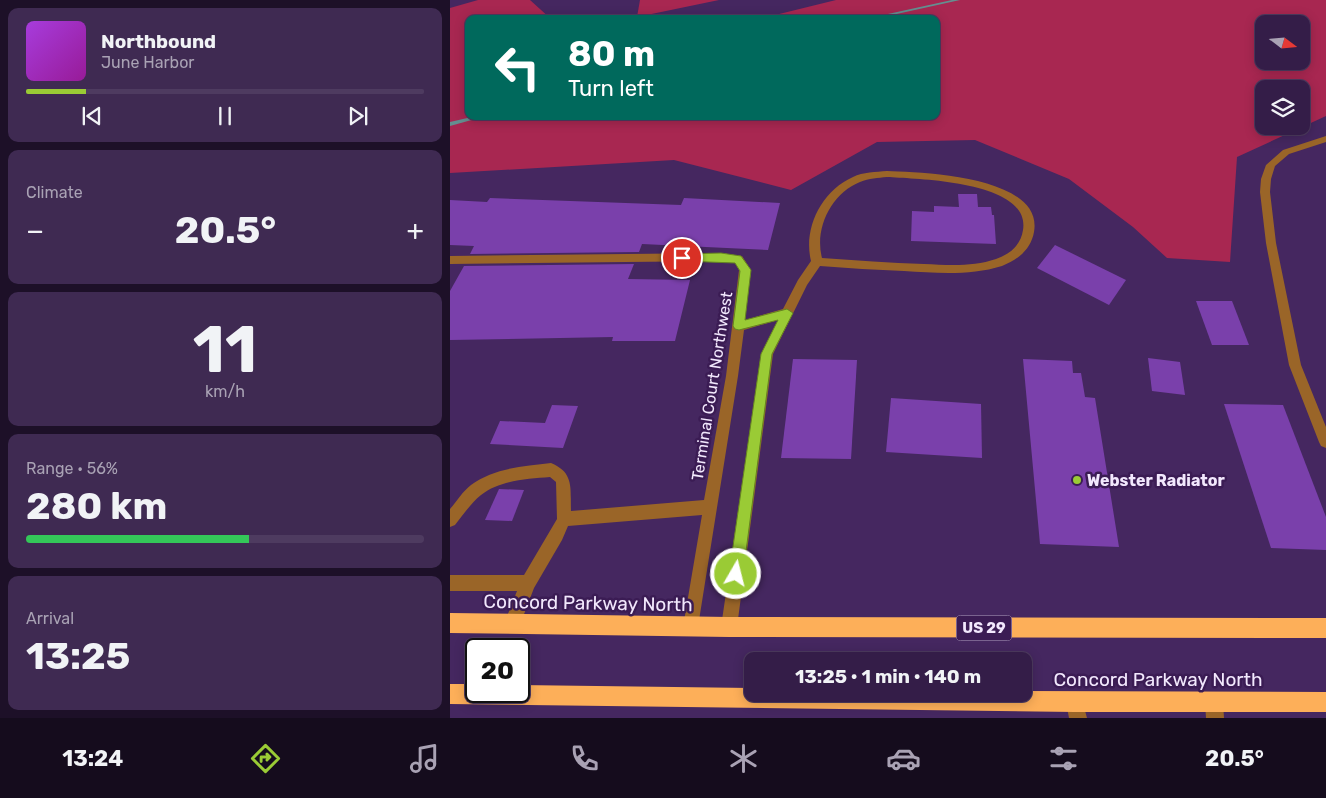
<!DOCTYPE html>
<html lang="en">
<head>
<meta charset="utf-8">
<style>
	body { margin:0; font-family:Rubik,sans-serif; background:#3f2a52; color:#f1f3f6; height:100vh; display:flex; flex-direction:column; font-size:19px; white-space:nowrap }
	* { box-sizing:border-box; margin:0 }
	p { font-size:16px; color:#a9a2b4 }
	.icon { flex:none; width:28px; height:28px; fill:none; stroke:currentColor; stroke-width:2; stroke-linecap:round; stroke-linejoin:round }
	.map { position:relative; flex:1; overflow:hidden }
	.sheet { display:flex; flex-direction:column; gap:8px; padding:8px; background:#1d1028; width:450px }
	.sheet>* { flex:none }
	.guide { position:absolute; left:15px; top:15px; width:475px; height:105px; border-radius:10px; box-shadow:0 2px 12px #0003,0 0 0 1px #4e3b60; background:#00695c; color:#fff; overflow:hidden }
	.needle { width:32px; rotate:106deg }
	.controls { position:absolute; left:805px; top:15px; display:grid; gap:10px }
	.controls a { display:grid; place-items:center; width:55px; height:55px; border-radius:10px; background:#341d48; box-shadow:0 2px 12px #0003,0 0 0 1px #4e3b60; font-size:25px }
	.speed { position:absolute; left:15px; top:638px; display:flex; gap:10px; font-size:25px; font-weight:700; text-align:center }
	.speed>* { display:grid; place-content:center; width:65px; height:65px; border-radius:50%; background:#341d48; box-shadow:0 2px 12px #0003,0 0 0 1px #4e3b60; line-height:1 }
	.speed .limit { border:2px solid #111; border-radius:8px; background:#fff; color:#111 }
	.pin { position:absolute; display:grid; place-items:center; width:42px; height:42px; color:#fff; margin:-21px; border:2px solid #fff; border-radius:50%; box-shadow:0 1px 5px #0007 }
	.me { position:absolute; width:55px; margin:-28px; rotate:8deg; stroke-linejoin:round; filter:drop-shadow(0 0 4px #0008) }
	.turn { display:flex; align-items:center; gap:18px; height:105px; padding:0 20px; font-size:22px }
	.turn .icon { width:65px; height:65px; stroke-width:2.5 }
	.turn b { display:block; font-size:35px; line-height:42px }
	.big { font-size:38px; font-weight:700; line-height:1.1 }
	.sheet .card { flex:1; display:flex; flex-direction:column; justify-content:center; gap:8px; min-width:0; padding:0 18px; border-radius:10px; background:#3f2a52 }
	.sheet .dial { align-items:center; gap:0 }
	.dial b { font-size:65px; line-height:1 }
	.song { display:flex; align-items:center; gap:15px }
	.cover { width:60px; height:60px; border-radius:8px; background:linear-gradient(135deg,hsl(280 70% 55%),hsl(300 70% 35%)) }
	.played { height:5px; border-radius:2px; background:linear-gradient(90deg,#9acb35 15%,#4e3b60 15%) }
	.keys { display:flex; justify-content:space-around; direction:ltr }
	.heat { display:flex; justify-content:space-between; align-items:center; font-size:28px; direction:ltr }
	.charge { height:8px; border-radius:4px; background:linear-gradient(90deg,#34c759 56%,#4e3b60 0) }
	.trip { position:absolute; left:294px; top:652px; width:288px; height:50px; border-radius:10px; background:#341d48; box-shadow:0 2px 12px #0003,0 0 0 1px #4e3b60; font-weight:700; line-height:50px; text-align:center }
	.tabs { display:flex; height:80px; justify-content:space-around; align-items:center; background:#150c1d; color:#a9a2b4 }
	.tabs .icon { width:35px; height:35px }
	.tabs .selected { color:#9acb35 }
	.tabs b { font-size:22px; color:#f1f3f6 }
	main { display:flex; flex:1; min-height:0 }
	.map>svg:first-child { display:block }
</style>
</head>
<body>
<main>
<section class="sheet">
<div class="card">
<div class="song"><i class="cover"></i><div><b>Northbound</b><p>June Harbor</p></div></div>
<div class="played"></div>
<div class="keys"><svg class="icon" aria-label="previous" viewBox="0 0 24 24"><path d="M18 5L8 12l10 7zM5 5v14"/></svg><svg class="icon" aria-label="pause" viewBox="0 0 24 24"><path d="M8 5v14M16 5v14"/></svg><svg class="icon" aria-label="next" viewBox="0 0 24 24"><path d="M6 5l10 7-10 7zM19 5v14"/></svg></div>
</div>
<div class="card"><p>Climate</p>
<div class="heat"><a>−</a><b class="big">20.5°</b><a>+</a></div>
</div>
<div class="card dial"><b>11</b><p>km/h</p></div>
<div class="card"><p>Range · 56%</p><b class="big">280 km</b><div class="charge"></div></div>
<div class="card"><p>Arrival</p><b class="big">13:25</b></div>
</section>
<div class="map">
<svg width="876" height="718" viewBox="0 0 876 718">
	<rect width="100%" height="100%" fill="#452760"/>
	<g fill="#a82751" fill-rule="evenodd">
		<path d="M28,0H80L101,19H19V116H486V19H309L386,0H876V116L787,157L780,262L717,258L683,227L619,179L525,140L427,142L341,190L224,160L0,173V8ZM814,24H851V61H814ZM814,89H851V126H814Z"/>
		<path d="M190,0H269L187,17Z"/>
	</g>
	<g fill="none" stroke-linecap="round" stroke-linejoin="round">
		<g fill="#648f90" fill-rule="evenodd">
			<path d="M502,0H510L424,19H415Z"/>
			<path d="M26,116H36L0,126V122Z"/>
		</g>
	</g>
	<g fill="#7a40ab">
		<path d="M508,194H527L528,207H541L542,215H544L546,244L461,241L462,211L484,212V206L509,207Z"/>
		<path d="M40,198L231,205L234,198L330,203L318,250L192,244L189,252L20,254L24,246L0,245V200L37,202Z"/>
		<path d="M605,245L676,280L659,305L587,268Z"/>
		<path d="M184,264L178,279L240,280L225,341H162L163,337L0,340V291L14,266Z"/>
		<path d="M746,301H782L799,345H762Z"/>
		<path d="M698,358L730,362L735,395L702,391Z"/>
		<path d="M343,359L407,360L401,459L331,458Z"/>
		<path d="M573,359L622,361L623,373H631L635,397L645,398L669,547L590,544Z"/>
		<path d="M441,398L531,404L532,458L436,452Z"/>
		<path d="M774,404L833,405L876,517V550L821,548Z"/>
		<path d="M102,405L128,406L113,448L40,444L50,421L95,423Z"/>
		<path d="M49,489L74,490L62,521L35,520Z"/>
	</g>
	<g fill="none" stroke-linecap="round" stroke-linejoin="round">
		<g fill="#9a6528" fill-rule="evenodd">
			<path d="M876,136V142L839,154L825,166L821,179L820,192L826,243L851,365L876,427V448L871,446L869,442L839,365L816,243L810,192L811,179L816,165L833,150Z"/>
			<path d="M437,171C471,172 594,176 584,232C581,249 568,260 552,266C520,276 486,273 454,271C426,270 398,268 370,266L357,285L323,354L287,627L285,633L279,635L273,633L271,627L311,354L328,320L294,330L288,376L247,633L241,635L235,633L233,627L252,515L118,526L112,540L84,588L68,630L62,632L56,630L54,624L67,591H0V575H74L107,519L106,482L100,477C77,479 50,480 31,495C21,503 13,515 5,525L0,527V509C7,501 13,491 21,485C44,468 74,466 101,463C125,473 120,489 121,511L254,500L276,376L289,270L285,263L271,261L0,264V256L271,253L292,256L301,270L295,320L333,309L348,280L361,261C353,229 371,191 403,177C413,172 426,172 437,171ZM437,177C468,179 581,181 573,230C571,245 560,254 546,259C523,267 498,265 474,264C440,263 406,260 372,258C364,228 382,193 410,182C419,178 428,178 437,177Z"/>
			<path d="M764,692L770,695L773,701L774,718H756L755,701L758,695Z"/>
			<path d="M625,693L631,696L637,718H619L616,702L619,696Z"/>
		</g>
		<g fill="#fdaf59" fill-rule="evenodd">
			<path d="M0,613L279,617L876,618V638L279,637L0,633Z"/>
			<path d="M0,684H26V691H69V685L302,688V694H572V691L876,692V712H625L0,704Z"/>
		</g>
	</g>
	<path fill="#9acb35" stroke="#648422" d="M271,253L291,256L301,270L295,320L337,309L343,313L322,354L293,574L291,579L286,581L281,579L279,574L311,354L328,320L289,330L285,329L283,326L290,271L285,263L232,261L227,258L232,254Z"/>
	<circle fill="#9acb35" stroke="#3b1c54" stroke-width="2" cx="627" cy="480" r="5"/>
	<g text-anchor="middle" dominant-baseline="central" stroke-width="5" stroke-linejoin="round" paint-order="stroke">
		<rect fill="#3b1c54" stroke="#bbabca" stroke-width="1" x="506.5" y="615.5" width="55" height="25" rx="4"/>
		<g font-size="15" font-weight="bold" fill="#f2e8fd">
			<text x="534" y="628">US 29</text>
		</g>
		<g font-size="16" fill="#f2e8fd" stroke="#3b1c54">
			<text transform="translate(262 386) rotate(-81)">Terminal Court Northwest</text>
		</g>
		<g font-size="16" font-weight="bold" fill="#f2e8fd" stroke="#3b1c54" text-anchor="start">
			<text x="637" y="480">Webster Radiator</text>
		</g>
		<g font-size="19" fill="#f2e8fd" stroke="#3b1c54">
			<text transform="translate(138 603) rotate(1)">Concord Parkway North</text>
			<text x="708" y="679">Concord Parkway North</text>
		</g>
	</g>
</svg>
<div class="controls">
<a><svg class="needle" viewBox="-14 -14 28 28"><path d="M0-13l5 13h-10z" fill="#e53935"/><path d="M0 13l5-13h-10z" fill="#a9a2b4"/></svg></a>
<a><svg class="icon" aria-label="layers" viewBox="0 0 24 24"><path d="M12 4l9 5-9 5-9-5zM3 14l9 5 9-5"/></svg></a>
</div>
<div class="speed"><div class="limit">20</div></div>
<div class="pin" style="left:232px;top:258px;background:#d93025"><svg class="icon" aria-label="arrive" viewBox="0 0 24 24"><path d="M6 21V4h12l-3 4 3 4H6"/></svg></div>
<svg class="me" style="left:286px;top:574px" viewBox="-20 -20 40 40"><circle r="17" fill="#9acb35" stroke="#fff" stroke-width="3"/><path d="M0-11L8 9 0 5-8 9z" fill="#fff"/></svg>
<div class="trip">13:25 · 1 min · 140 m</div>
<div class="guide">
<div class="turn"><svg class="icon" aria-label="left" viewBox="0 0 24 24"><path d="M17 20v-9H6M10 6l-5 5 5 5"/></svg><div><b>80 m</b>Turn left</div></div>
</div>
</div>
</main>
<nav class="tabs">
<b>13:24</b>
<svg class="icon selected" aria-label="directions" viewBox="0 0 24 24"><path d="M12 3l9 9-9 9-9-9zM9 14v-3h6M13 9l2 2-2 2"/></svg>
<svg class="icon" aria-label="music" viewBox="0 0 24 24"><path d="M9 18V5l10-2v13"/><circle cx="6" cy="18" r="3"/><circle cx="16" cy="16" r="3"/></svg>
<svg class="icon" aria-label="phone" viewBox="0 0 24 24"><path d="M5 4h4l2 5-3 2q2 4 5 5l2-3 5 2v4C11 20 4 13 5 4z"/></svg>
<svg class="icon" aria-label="climate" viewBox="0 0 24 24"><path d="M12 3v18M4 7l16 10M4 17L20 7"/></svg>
<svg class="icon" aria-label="car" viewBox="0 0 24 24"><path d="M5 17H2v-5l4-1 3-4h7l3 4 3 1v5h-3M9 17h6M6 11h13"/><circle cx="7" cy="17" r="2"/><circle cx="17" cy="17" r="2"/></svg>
<svg class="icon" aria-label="filters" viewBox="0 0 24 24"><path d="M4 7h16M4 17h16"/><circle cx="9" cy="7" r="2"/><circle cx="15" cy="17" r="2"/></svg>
<b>20.5°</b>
</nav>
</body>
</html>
